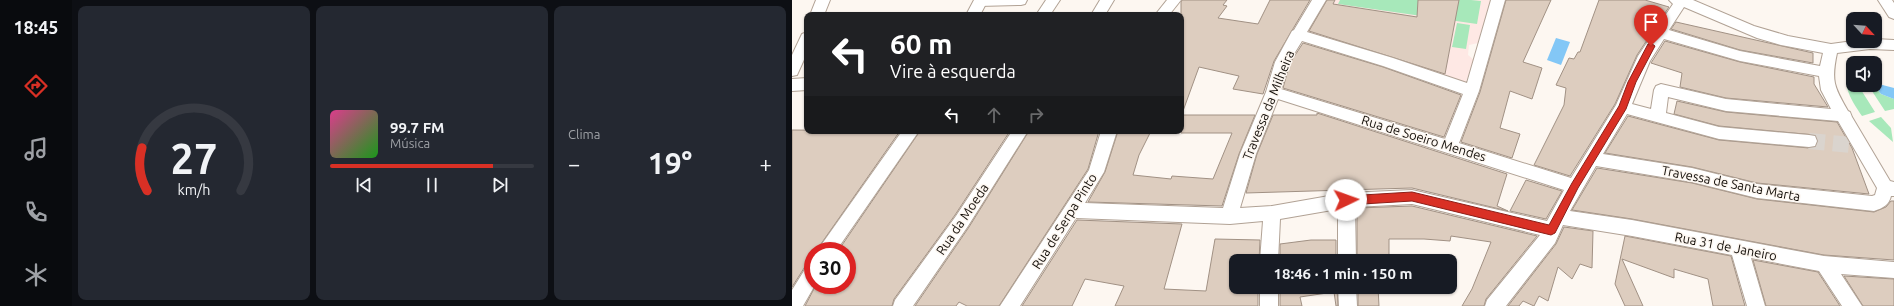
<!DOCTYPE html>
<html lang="pt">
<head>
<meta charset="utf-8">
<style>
	body { margin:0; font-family:Ubuntu,sans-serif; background:#242831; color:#f1f3f6; height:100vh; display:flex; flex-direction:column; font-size:15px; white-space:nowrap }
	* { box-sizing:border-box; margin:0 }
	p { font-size:13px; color:#9ea1a6 }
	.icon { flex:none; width:22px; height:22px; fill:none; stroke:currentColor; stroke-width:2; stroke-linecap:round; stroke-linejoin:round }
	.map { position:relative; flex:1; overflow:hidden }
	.drawer { display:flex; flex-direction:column; gap:6px; padding:6px; background:#0d0f14; width:720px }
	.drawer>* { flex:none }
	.top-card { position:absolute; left:12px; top:12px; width:380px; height:122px; border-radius:8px; box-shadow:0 1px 3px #0004; background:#202124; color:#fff; overflow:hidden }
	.needle { width:26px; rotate:116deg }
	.controls { position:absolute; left:1054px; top:12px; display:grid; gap:8px }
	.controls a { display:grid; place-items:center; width:36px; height:36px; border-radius:8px; background:#171b24; box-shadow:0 1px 3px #0004; font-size:20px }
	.speed { position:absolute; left:12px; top:242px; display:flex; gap:8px; font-size:20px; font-weight:700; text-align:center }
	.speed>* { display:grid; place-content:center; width:52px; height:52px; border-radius:50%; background:#171b24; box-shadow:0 1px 3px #0004; line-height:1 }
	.speed .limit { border:6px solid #d22; background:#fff; color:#111 }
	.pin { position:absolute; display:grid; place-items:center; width:34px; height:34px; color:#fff; margin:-41px -17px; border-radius:50% 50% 50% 0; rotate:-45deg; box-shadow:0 0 4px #0007 }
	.pin .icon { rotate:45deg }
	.me { position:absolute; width:44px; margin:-22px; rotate:87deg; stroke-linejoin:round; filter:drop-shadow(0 0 3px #0008) }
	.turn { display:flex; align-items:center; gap:14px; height:84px; padding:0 20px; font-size:18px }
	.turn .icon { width:52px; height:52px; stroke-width:2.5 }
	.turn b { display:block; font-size:28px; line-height:34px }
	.lanes { display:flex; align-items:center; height:38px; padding:0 20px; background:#0003; justify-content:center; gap:20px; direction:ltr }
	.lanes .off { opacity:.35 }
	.big { font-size:30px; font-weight:700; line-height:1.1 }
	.drawer .tile { flex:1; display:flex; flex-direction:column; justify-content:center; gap:6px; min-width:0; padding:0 14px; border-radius:8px; background:#242831 }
	.drawer .dial { align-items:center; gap:0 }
	.dial svg { height:104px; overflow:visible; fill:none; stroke:#363941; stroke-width:7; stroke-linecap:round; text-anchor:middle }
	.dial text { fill:#f1f3f6; stroke:none }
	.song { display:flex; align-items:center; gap:12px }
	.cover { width:48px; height:48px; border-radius:6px; background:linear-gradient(135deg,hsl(330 70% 55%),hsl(120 70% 35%)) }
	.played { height:4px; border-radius:2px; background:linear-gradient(90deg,#d93025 80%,#363941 80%) }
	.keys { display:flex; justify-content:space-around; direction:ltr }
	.heat { display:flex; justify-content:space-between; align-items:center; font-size:22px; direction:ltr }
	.drawer .tiles { flex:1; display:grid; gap:6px; grid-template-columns:repeat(3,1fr) }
	.trip { position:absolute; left:437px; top:254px; width:228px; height:40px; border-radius:8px; background:#171b24; box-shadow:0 1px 3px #0004; font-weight:700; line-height:40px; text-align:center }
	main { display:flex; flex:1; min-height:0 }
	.tab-bar { display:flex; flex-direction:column; width:72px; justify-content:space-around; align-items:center; background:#090b0e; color:#9ea1a6 }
	.tab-bar .icon { width:28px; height:28px }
	.tab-bar .active { color:#d93025 }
	.tab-bar b { font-size:18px; color:#f1f3f6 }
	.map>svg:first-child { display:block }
</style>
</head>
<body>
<main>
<nav class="tab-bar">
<b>18:45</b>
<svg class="icon active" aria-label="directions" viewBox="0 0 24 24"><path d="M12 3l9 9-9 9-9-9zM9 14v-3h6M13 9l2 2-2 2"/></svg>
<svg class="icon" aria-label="music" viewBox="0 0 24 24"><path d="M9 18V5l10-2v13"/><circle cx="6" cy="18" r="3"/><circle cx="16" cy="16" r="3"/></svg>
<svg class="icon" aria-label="phone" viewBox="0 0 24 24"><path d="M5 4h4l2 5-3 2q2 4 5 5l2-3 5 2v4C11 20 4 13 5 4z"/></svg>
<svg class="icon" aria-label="climate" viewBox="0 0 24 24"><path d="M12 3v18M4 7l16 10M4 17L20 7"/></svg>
</nav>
<section class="drawer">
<div class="tiles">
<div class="tile dial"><svg viewBox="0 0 100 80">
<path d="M14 69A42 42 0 1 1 86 69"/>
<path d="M14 69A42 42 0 0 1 10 36" stroke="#d93025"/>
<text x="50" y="56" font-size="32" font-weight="700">27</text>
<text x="50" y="72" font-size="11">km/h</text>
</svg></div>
<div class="tile">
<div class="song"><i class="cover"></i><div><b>99.7 FM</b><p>Música</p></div></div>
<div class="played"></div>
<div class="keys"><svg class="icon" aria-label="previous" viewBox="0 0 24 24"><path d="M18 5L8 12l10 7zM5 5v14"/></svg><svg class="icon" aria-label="pause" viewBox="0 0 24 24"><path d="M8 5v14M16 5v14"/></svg><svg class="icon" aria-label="next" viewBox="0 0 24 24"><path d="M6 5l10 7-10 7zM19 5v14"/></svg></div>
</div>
<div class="tile"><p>Clima</p>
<div class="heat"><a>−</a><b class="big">19°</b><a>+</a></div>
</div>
</div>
</section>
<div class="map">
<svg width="1102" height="306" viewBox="0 0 1102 306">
	<rect width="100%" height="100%" fill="#fdf7f1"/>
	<path fill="#fee8e4" d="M533,0H703L698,2L686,43L677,45L676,55L682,60L673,84L514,34Z"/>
	<g fill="#a7e8ba">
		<path d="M548,0H679L689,1L685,24L546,4Z"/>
		<path d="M665,23L678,25L674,49L660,47Z"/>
		<path d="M1062,61L1061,85H1066L1083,112L1070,116C1058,98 1046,81 1062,61Z"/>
		<path d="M1076,85H1082L1089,94L1102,99V109L1093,111Z"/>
		<path d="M1089,117L1099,128L1101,142L1077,121Z"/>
	</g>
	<g fill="#83c7f6">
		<path d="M764,38L778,42L769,65L755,60Z"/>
		<path d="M1083,83L1102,88V99L1089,94L1082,85Z"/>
	</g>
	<g fill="#ddcdbf" stroke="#a19184">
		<path d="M390,0H435L431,5L435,6L426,18L466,24L478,0H518L482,61L471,94L441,89L447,76L407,67L391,111L389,110V2Z"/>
		<path d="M535,0H543L541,4L625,17L626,0H667L653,74L517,31Z"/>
		<path d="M714,0H759L731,62L750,68L740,99L718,91L708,128L728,134L720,158L669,142L688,92Z"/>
		<path d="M807,0H853L877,7L845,55L823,104L778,176L742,165L772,105L774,88L764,85L777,58L782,59L786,52H788Z"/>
		<path d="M884,22L1021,53V63L948,50L879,29Z"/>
		<path d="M873,41L948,62L1022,77V84L1036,107L934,98L888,87L890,73L859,63Z"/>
		<path d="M511,43L591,67L669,95L652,137L491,88L498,63Z"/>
		<path d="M885,101L934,112L1045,122L1060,148L1077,194L965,183L900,167L813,153L836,116L927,140L1017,148L1023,147L1026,142L1023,135L927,126L882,114Z"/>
		<path d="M525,113L715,174L705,206L716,211L620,188L454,193L465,154L481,115H525Z"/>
		<path d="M389,115H463L447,154L430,206L296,202L313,172L326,131H359L347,155L341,175L379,179L380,176L421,179L440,133H389Z"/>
		<path d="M0,130L108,131L24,251H21V263L14,265L0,287Z"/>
		<path d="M128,131H218L163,215L102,299L100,306H13L24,285H55V251H46Z"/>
		<path d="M237,131H307L296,169L207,306H175L167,302L164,306H123L177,227Z"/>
		<path d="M805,168L900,183L965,199L1082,212L1094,207L1099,201H1102V260L1032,255L840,219L780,210Z"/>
		<path d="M734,180L770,191L754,219L718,211Z"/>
		<path d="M620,206L745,236L694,299L692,306H670L680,289L699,242L659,236L658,241L632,239H597V258H589L590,261H565V208Z"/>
		<path d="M285,220L390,224L372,289L414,291L423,239L468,240L467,261H444V287H466V306H323L332,286L293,279L280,306H230Z"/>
		<path d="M772,227L801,231L800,268L788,264L780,279L766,267L756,301L747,296L742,306L731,301L727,306H716L764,244Z"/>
		<path d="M833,236L939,256L953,306H921L916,279L882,269V278L830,259L851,306H833L823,284Z"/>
		<path d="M519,240H544V261H488V244Z"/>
		<path d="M961,260L1026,272L1048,306H974Z"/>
		<path d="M1052,276L1102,279V306H1071Z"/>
		<path d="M488,287H545L546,306H544L542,292L508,297L510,306H488Z"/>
		<path d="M566,287H586L587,306H566Z"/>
	</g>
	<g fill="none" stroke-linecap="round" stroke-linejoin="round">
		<path stroke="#dad4ce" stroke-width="16" stroke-dasharray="16 8" stroke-linecap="butt" d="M1017,141L1059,145"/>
		<defs>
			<path id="pedestrian" d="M235,0L233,4L229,5L187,6L182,3L186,0Z"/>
			<g id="minor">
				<path d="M24,0H38L32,15H18Z"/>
				<path d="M182,0H196L188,15H174Z"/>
				<path d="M254,0H268L258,15H244Z"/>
				<path d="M308,0H322L313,15H299Z"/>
				<path d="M375,0H389L377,15H363Z"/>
				<path d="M520,0H534L515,32L601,58L675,83L699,0H713L687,91L667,143L779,178L824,105L846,56L881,4L877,0H901L962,26L996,36L1039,44L1061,41H1083V39L1102,40V50L1078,49L1045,53C1039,81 1042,87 1056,111L1058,112L1060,117L1098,181L1102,182V196H1099C1097,205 1091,208 1082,211L965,198L900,182L804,166L778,211L840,220L1032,256L1102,262V278L1049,274L1070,306H1050L1027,271L959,258L973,306H955L940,255L840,236L771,225L763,243L714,306H693L695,300L748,235L620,204L563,207L564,261H546V209L488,219L486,261H468L471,221L438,224L284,218L228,306H208L297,170L309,131H325L312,172L293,203L431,208L448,154L474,92L483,62L500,31L502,30ZM892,7L965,38L989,45L1031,53L1028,66L948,51L877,30ZM872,39L948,61L1027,76L1029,90L1039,109L934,99L869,84L864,86L862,90L859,109L840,104L858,61ZM510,41L591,66L671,94L653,139L489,89L497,62ZM876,97L934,111L1046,121L1085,188L1083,195L1080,196L965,184L900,168L811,154L835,114L927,139L1017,147L1023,146L1025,141L1023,136L1017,135L927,127L874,113ZM486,99L772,190L755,221L620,190L554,193L480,206L448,208L464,154Z"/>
				<path d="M1086,0H1100L1102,3V19L1097,17Z"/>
				<path d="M15,32V53L5,75L0,76V55L10,34Z"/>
				<path d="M15,78V90L0,91V79Z"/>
				<path d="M110,131H127L44,251H25Z"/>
				<path d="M220,131H236L176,226L121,306H101L103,300L164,216Z"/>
				<path d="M21,264V285H23L11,306H0V290L15,266Z"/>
				<rect x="468" y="287" width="18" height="19"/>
				<path d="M546,287H564L565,306H547Z"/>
			</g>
		</defs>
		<use href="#pedestrian" stroke="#b1a295" stroke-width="2"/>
		<use href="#minor" stroke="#b1a295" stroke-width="2"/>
		<use href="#pedestrian" fill="#fff" fill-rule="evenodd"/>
		<use href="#minor" fill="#fff" fill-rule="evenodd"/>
	</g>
	<path fill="#d93025" stroke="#8d1f18" d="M859,43L863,46L844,82L834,109L786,188L763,233L759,235L620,201L554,205L551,203L550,200L551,197L554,196L620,192L757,225L780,183L827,106L836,82L856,44Z"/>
	<g text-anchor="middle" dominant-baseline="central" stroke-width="3" stroke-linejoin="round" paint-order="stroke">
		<g font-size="13" fill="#130e09" stroke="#fdf7f1">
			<text transform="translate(476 105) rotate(-68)">Travessa da Milheira</text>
			<text transform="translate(632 138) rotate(17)">Rua de Soeiro Mendes</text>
			<text transform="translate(939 183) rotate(11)">Travessa de Santa Marta</text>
			<text transform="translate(170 219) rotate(-56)">Rua da Moeda</text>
			<text transform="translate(272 221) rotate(-58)">Rua de Serpa Pinto</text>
			<text transform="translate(934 246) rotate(11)">Rua 31 de Janeiro</text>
		</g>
	</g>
</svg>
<div class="controls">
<a><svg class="needle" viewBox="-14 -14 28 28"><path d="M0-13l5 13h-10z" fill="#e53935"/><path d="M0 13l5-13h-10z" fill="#9ea1a6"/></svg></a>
<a><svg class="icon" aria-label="sound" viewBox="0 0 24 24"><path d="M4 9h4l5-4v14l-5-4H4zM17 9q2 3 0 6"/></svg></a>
</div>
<div class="speed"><div class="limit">30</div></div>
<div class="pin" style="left:859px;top:46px;background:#d93025"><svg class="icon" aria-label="arrive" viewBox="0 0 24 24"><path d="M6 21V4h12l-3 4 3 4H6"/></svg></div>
<svg class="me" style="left:554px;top:200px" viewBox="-20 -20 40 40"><circle r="19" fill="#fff"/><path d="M0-13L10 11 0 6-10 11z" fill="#d93025"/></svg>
<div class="trip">18:46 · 1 min · 150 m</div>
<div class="top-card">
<div class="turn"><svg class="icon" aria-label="left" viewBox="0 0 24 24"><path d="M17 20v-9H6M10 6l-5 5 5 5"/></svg><div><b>60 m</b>Vire à esquerda</div></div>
<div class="lanes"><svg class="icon" aria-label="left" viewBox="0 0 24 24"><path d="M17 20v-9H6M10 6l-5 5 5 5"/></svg><svg class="icon off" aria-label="ahead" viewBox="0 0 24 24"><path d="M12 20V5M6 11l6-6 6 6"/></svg><svg class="icon off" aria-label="right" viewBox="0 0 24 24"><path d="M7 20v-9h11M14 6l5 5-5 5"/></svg></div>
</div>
</div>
</main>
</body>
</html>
